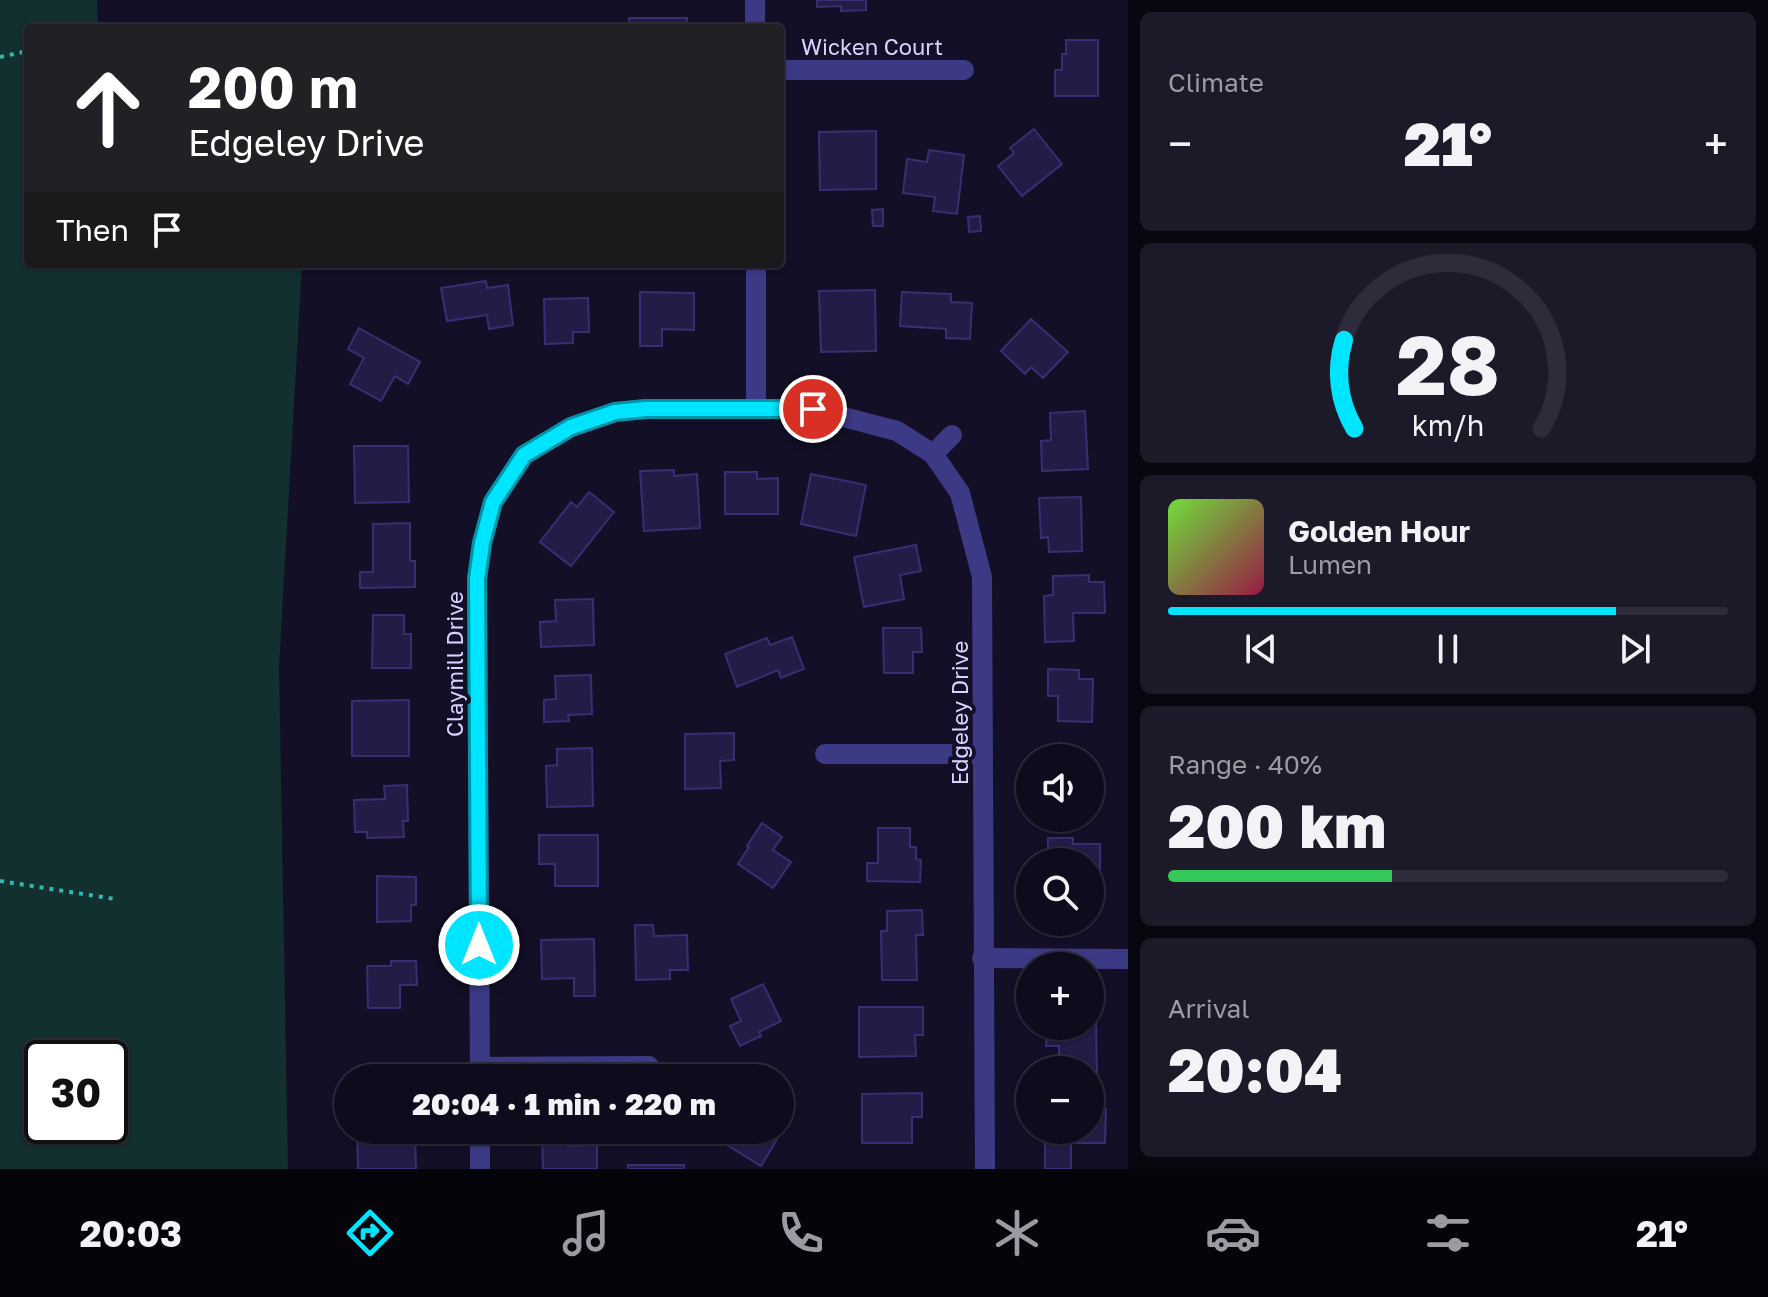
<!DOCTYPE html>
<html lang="en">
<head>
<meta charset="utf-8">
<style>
	body { margin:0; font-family:"Golos Text",sans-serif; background:#1c1929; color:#f1f3f6; height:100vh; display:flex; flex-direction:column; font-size:30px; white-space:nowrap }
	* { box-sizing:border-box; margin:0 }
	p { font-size:26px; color:#9b9ba3 }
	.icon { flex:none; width:44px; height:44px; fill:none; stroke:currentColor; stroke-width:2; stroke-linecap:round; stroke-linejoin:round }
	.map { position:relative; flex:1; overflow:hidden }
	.drawer { display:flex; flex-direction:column; gap:12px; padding:12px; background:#08060f; width:640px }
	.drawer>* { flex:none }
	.hud { position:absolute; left:24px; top:24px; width:760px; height:244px; border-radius:8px; box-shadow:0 2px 6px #0004,0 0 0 2px #2e2b3b; background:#202124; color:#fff; overflow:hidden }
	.tools { position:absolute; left:1016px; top:744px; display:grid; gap:16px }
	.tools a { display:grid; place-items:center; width:88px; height:88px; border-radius:50%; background:#0e0b1c; box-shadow:0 2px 6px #0004,0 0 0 2px #2e2b3b; font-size:40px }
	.speed { position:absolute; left:24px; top:1040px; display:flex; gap:16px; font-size:40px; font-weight:700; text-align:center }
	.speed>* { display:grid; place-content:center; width:104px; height:104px; border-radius:50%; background:#0e0b1c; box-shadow:0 2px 6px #0004,0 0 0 2px #2e2b3b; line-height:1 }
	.speed .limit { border:4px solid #111; border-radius:12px; background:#fff; color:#111 }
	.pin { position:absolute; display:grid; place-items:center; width:68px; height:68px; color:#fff; margin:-34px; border:4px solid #fff; border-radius:50%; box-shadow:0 2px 8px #0007 }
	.me { position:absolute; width:88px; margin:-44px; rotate:0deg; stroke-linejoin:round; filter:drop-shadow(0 0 6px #0008) }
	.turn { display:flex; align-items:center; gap:28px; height:168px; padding:0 32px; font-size:36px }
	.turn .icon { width:104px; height:104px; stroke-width:2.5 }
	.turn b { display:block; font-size:56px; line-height:68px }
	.then { display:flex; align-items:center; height:76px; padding:0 32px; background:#0003; gap:16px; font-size:30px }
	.big { font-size:60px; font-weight:800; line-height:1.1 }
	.drawer .card { flex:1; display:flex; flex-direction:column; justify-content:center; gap:12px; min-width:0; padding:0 28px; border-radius:12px; background:#1c1929 }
	.drawer .dial { align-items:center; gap:0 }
	.dial svg { height:208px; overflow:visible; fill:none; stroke:#2e2b3b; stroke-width:7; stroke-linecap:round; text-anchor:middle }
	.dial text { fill:#f1f3f6; stroke:none }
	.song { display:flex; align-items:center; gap:24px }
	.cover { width:96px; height:96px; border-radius:12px; background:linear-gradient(135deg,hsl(100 70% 55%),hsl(340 70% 35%)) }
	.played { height:8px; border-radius:4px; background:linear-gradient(90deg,#00e5ff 80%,#2e2b3b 80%) }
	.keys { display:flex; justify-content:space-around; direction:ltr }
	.heat { display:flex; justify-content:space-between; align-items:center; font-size:44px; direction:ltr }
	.charge { height:12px; border-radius:6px; background:linear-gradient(90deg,#34c759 40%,#2e2b3b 0) }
	.trip { position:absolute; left:334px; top:1064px; width:460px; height:80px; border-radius:40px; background:#0e0b1c; box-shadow:0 2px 6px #0004,0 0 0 2px #2e2b3b; font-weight:800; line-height:80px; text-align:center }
	.dock { display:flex; height:128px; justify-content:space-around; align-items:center; background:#06040b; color:#9b9ba3 }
	.dock .icon { width:56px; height:56px }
	.dock .current { color:#00e5ff }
	.dock b { font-size:36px; color:#f1f3f6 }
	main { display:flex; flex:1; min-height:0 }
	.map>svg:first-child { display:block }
</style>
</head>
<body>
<main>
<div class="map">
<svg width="1128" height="1169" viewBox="0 0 1128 1169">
	<rect width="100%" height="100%" fill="#130f26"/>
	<path fill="#12302f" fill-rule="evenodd" d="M0,0H97L98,28H28V264H302L279,666L288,1169H0ZM42,1058H110V1126H42Z"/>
	<g fill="#241b47" stroke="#3b2d73" stroke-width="2">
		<path d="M817,0H866V10L841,11V6L817,7Z"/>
		<rect x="629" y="18" width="58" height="10"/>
		<path d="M1066,40H1098V96H1055V70H1062V54H1066Z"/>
		<path d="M1034,129L1062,164L1022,196L998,166L1014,153L1010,148Z"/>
		<path d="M876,131V189L820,190L819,132Z"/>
		<path d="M929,150L964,155L957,214L933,211L935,197L903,193L907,159L927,162Z"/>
		<path d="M883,209V226H873L872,210Z"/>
		<path d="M980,216L981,231L969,232L968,217Z"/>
		<path d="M486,281L487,288L508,285L513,325L489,329L487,315L447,321L441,288Z"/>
		<path d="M875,290L876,351L821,352L819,291Z"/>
		<path d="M640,292L694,293V330L662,329V346H640Z"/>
		<path d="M902,292L951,294V302L972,303L970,339L946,338V329L900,326Z"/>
		<path d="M588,298L589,332H573V343L545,344L544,299Z"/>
		<path d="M1031,319L1068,352L1043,378L1031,367L1025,374L1001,351Z"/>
		<path d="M359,328L420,362L408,384L395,376L381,401L350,384L364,358L348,349Z"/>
		<path d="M1085,411L1088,469L1042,471L1041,441L1051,440L1050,413Z"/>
		<path d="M354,446H408L409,502L355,503Z"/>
		<path d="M674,470V476L697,474L700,528L644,531L640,471Z"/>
		<path d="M725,472H757V479L778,478V514H725Z"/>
		<path d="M811,474L866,485L856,536L801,524Z"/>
		<path d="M589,492L614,512L571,566L540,542L571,502L577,507Z"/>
		<path d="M1081,497L1082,551L1049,552L1048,537L1041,538L1039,498Z"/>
		<path d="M410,523V561H415V587L360,588V572H373V524Z"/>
		<path d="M916,545L921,571L900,575L904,599L864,607L854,557Z"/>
		<path d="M1089,575V582H1104L1105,613H1073L1074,641L1045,642L1044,596L1053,595V576Z"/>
		<path d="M593,599L594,645L541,647L540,622L556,621L555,600Z"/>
		<path d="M373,615H404V634H411V668H372Z"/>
		<path d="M883,628H921L922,652H913V673H884Z"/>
		<path d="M792,637L804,669L781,678L778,670L737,687L725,654L767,638L770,645Z"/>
		<path d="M1048,669L1079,670V679H1093L1092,722L1058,721V696H1048Z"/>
		<path d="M591,675L592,714L568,715L569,721L544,722V700L556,699L555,676Z"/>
		<path d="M409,700V756H352V701Z"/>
		<path d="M734,733V760L720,761L721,788L685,789V734Z"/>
		<path d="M592,748L593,806L547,807L546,766L557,765V749Z"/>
		<path d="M1090,766H1098L1099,808H1090Z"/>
		<path d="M407,785L408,821H403L404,837L367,838V832H355L354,800L385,799L384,786Z"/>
		<path d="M762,823L782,837L773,850L791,862L773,888L738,864L749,847L747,846Z"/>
		<path d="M878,828H910V847H916V859L921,860L920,882L867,881V863H878Z"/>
		<path d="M539,835H598V886H555V864H539Z"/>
		<path d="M1048,838H1073V844H1100V894H1090V862H1048Z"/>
		<path d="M377,876L416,877V905H411V921L377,922Z"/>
		<path d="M922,910L923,935H916L917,980H882L881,931H887V911Z"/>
		<path d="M635,925H653L654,936L687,935L688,970H670V979L636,980Z"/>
		<path d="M594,939L595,996H574V978L542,979L541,940Z"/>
		<path d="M391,961H416L417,985H400V1008H368L367,966H391Z"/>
		<path d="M763,984L781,1021L759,1032L761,1036L740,1046L730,1026L741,1021L731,999Z"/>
		<path d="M859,1007H923V1035H915L916,1056L859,1057Z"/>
		<path d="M1090,1021H1096L1097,1078H1090V1070H1059V1046H1046L1047,1026H1090Z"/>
		<path d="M922,1093V1117H912V1143H862V1094Z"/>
		<path d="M1090,1109H1106L1105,1143H1071V1169H1045V1130H1090Z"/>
		<path d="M780,1110L791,1116L761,1166L714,1137L718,1130H780Z"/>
		<path d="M415,1131L416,1169H358L357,1132Z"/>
		<path d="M542,1131H567L568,1146L597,1145V1169H543Z"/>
		<rect x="628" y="1165" width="56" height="4"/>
	</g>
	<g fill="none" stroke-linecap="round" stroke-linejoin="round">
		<g stroke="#2fb8b0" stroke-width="4" stroke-dasharray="4 6" stroke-linecap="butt">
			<path d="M0,57L28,51"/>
			<path d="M0,881L115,899"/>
		</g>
		<g stroke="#3d3a85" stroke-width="20">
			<path d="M755,0V28"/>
			<path d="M780,70H964"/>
			<path d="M756,264V409"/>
			<path d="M933,454L952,435"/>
			<path d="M825,754H983"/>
			<path d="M982,958L1128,959"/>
			<path d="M480,1067L649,1066"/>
			<path d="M480,1078L477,579L482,543L493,502L524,455L571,427L615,412L646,409H813L897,431L933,454L960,493L982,577L985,1169"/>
			<path d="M480,1130V1169"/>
		</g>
	</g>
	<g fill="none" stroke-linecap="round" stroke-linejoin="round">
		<defs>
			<path id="route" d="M479,945L477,579L482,543L493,502L524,455L571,427L615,412L646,409H813"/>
		</defs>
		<use href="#route" stroke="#0095a6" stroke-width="20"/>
		<use href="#route" stroke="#00e5ff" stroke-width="14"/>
	</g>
	<g text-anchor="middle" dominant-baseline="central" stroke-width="8" stroke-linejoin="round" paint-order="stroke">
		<g font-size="22" fill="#d9d4ff" stroke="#130f26">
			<text x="872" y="46">Wicken Court</text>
			<text transform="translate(454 664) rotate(-90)">Claymill Drive</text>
			<text transform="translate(959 713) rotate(-90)">Edgeley Drive</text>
		</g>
	</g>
</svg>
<div class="tools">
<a><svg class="icon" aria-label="sound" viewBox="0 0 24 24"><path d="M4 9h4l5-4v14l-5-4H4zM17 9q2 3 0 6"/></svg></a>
<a><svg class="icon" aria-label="search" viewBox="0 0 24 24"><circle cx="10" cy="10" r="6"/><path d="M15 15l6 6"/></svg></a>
<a>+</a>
<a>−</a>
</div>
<div class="speed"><div class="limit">30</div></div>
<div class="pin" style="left:813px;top:409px;background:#d93025"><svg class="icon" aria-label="arrive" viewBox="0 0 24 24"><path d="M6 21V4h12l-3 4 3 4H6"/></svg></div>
<svg class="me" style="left:479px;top:945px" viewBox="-20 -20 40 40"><circle r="17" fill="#00e5ff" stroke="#fff" stroke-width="3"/><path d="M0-11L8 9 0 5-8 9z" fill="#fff"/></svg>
<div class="trip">20:04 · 1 min · 220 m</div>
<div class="hud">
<div class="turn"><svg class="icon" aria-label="ahead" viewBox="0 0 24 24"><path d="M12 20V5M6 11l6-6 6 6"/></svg><div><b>200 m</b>Edgeley Drive</div></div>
<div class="then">Then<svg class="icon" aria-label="arrive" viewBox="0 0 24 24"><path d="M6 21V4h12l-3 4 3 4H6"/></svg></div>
</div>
</div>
<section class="drawer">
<div class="card"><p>Climate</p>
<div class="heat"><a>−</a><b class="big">21°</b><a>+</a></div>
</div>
<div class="card dial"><svg viewBox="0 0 100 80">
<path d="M14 69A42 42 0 1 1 86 69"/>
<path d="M14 69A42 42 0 0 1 10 35" stroke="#00e5ff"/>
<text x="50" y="56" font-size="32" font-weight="700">28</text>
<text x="50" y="72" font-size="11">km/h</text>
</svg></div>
<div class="card">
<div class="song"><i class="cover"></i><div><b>Golden Hour</b><p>Lumen</p></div></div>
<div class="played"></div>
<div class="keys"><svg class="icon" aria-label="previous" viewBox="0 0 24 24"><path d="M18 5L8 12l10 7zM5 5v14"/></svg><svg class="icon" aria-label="pause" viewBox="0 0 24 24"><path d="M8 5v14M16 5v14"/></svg><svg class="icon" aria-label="next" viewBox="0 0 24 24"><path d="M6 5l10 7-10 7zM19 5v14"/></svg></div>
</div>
<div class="card"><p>Range · 40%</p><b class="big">200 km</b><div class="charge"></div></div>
<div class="card"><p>Arrival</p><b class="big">20:04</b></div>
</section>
</main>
<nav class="dock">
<b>20:03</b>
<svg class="icon current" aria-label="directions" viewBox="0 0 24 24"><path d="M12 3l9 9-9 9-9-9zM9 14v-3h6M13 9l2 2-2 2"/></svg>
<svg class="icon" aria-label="music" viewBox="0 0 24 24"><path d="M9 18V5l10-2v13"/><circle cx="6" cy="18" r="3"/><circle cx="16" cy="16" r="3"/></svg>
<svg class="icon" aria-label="phone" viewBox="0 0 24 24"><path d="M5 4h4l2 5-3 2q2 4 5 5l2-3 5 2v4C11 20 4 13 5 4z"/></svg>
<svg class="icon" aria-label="climate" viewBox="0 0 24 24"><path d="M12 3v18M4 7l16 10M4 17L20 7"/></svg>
<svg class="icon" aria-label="car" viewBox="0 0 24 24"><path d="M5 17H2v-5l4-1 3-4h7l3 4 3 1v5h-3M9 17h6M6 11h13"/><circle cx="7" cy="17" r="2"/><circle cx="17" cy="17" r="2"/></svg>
<svg class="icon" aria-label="filters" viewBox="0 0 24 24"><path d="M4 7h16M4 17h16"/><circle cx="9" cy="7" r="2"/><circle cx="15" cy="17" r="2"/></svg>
<b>21°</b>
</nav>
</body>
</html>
